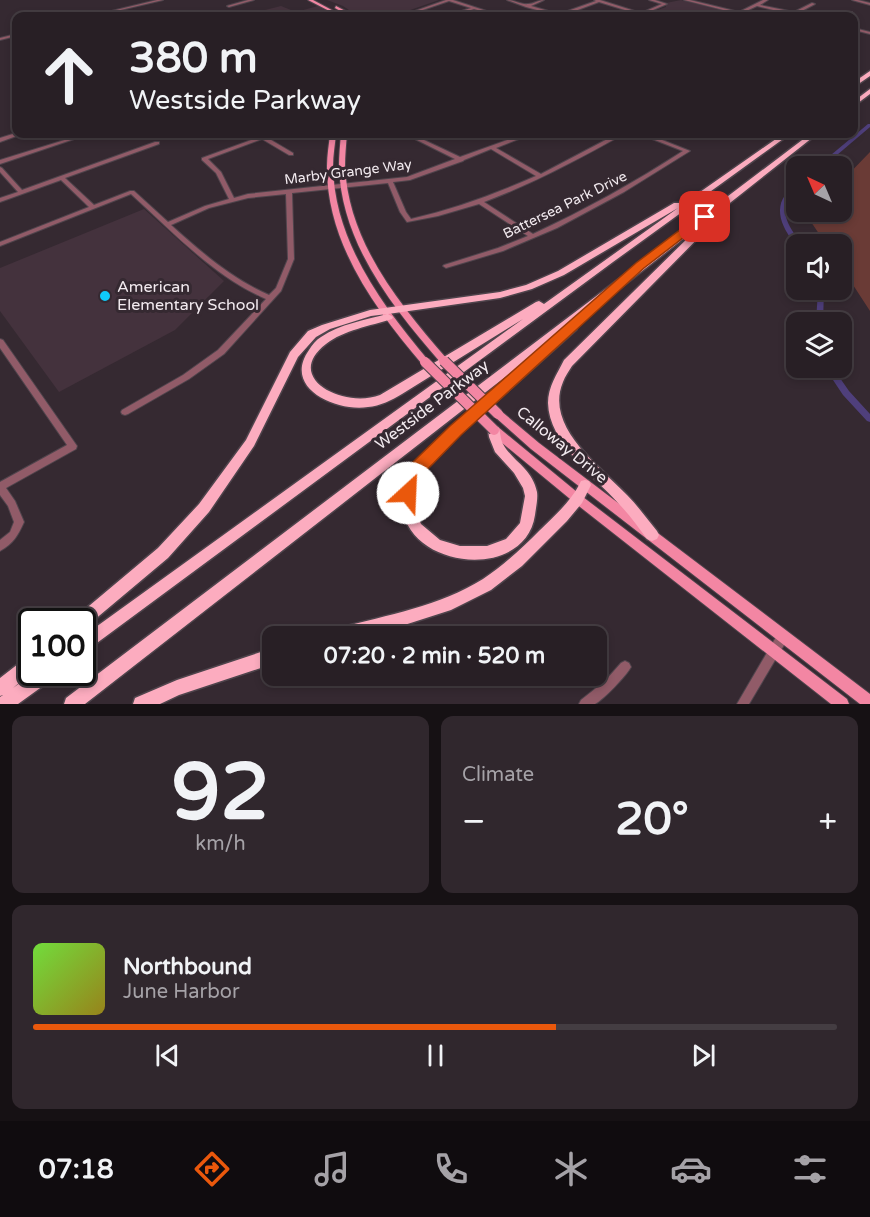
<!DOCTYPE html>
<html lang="en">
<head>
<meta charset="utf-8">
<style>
	body { margin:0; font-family:"Varela Round",sans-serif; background:#30272d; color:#f1f3f6; height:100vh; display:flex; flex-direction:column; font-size:22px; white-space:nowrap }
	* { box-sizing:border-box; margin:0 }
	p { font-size:20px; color:#a5a2a7 }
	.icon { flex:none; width:33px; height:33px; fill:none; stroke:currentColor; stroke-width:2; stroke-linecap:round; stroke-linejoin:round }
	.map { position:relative; height:704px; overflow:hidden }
	.details { display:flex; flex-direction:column; gap:12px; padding:12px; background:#161114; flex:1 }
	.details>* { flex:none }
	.guide { position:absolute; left:12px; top:12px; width:846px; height:126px; border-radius:12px; box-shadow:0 3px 9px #0003,0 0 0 2px #443d42; background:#281f25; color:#f1f3f6; overflow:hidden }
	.needle { width:39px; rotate:316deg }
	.controls { position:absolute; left:786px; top:156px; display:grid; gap:12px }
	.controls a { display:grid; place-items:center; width:66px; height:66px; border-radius:12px; background:#281f25; box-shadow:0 3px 9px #0003,0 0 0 2px #443d42; font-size:30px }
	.speed { position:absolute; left:18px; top:608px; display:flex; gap:12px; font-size:30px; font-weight:700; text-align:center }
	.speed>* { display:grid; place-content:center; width:78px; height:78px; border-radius:50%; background:#281f25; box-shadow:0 3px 9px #0003,0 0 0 2px #443d42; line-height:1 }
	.speed .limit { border:3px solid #111; border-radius:9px; background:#fff; color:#111 }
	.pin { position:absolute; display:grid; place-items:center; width:51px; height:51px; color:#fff; margin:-26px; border-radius:12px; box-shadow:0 3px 9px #0006 }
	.me { position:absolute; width:66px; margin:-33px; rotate:25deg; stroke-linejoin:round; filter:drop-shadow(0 0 4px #0008) }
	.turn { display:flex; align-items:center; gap:21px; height:126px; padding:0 18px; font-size:27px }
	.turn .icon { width:78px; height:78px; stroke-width:2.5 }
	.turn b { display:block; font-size:42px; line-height:51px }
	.big { font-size:45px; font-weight:700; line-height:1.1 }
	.details .tile { flex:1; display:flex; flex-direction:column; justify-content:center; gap:9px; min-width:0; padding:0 21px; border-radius:12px; background:#30272d }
	.details .dial { align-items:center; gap:0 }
	.dial b { font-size:78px; line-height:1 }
	.song { display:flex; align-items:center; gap:18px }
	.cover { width:72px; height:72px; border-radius:9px; background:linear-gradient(135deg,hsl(100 70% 55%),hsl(50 70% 35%)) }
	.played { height:6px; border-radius:3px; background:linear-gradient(90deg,#ea580c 65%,#443d42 65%) }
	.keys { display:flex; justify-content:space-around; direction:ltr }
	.heat { display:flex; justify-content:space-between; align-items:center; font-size:33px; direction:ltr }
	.details .tiles { flex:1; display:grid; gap:12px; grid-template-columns:1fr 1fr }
	.tile:last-child { grid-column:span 2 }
	.trip { position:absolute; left:262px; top:626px; width:345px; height:60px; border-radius:12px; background:#281f25; box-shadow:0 3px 9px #0003,0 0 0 2px #443d42; font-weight:700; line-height:60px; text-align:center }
	.dock { display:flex; height:96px; justify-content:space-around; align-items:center; background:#100c0f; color:#a5a2a7 }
	.dock .icon { width:42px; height:42px }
	.dock .current { color:#ea580c }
	.dock b { font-size:27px; color:#f1f3f6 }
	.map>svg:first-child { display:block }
</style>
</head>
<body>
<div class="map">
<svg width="870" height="704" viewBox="0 0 870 704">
	<rect width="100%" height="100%" fill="#352931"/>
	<g fill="#44323d">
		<path d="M327,0H439L393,16H358L343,6Z"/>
		<path d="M681,0L742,16H641L666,7V3Z"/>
		<path d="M281,6L296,12L318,6L335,16H241Z"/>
		<path d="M144,209L224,281L175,330L59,392L0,311V268Z"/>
	</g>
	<path fill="#6a3b36" d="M870,152V311L842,268V244H826L807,216L811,212H842V181Z"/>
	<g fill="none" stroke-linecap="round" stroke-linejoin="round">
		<g fill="#4f3f7c" fill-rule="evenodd">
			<path d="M868,124H870V127L824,166H819V165Z"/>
			<path d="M796,185V190C776,210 788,224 801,244H796V245C780,226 770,202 796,185Z"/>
			<path d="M818,290H824L823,322H816Z"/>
			<path d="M825,368H833L849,391L870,414V422L867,421L843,395Z"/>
		</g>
		<defs>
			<g id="minor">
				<path d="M157,0H163L95,16H91Z"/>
				<path d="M248,0H254L229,7L227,6Z"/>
				<path d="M446,0H453L502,16H498L474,9L452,16H449V15L471,8L449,1L405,16H401Z"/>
				<path d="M507,0C514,0 522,5 528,4C534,4 538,0 544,0L531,6L559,14L596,1L594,0H600L641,13L662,4L649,0H655L667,4L639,16L637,15L638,14L599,2L575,11L593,15V16L572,12L559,16L526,7Z"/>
				<path d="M684,0H690L739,12L763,0H768L760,5L794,12L812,3L815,4L798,13L806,15V16L794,15L757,6L742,13L751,16H747Z"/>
				<path d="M852,0H858L870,3V5Z"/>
				<path d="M852,12L853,14L848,16H844Z"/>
				<path d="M854,28L870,32V34L854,30Z"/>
				<path d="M16,34V36L0,40V38Z"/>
				<path d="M16,133L22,134L0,142V138Z"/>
				<path d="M84,134H89L0,164V160Z"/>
				<path d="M268,134H273L266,137L293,153V155H289L262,139L208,159L221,172L234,198L248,194L407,177L455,159L407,135V134H412L420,138L431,134H436V135L424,140L460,157L524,134H529V135L496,148L541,174L617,134H622V135C577,160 532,184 484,202L533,234C585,210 635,182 683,151L642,135V134H647L690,151L624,192L557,228L503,251L446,268L443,266L444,265L498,248L528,236L479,204L438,216L407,222L400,212L388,183L292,193L294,259L281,291L224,354L189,379L128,414L125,415L122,414L121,412L122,410L183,375L218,350L266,299C213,276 173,232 131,194L0,246V242L89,207L61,180L0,202V198L18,192L0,172V167L2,168L22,190L155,142H159V144L65,178L94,205L130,191H134L168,222L205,206L229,199L216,173L202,160V158ZM491,149L536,176C495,194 455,209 411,219L406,212L393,182L410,180L463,161L464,160ZM286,194L288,259L276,288L269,295C232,279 201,252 171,225L209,208L248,198Z"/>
				<path d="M0,339L3,340L77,446L76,449L6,488L15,501L24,522C18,535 14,543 0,551V540L10,532L14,522L8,506L0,495V482L67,445L0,348Z"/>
				<path d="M783,631L787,632L788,636L787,640L749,704H737L779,632Z"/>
				<path d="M625,661L629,663L631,667C626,676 603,700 595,704C591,704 583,704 579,704L581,700L605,681L621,663Z"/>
			</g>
			<g id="major">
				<path d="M308,0H313L343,16H339Z"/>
				<path d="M336,6L353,15V16H349L335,8Z"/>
				<path d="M330,134H336C335,145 333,155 333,166C334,241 382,305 428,360L430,362L428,364H422C375,309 326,242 327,166C327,155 329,144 330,134Z"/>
				<path d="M341,134H347C346,145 345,156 345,166C348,242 400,305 447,359L449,361L447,363H441C393,308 341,243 339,166C339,156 340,145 341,134Z"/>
				<path d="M498,410L501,411L539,443L870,694V704H860L531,449L495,417L493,414L495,411Z"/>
				<path d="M494,426L498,427L583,497L847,699L849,704H831L575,503L490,433L489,430L490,427Z"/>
			</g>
			<g id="highway">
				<path d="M870,71V76L854,87V82Z"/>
				<path d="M870,89V94L854,106V101Z"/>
				<path d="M783,134H790L613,262L82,654V637L523,319L402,394C392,400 380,406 368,407C336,412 282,388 309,350C312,345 316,340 321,337C340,324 365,320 387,314L371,316L330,329L316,337L298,357L254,446L209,512L168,558L87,626L82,628V621H75L77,616L158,548L199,504L246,440L290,352L308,331L322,325L370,310L500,292L526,285L558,271L674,203H680V206ZM678,208L544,304L539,301L536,302L380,395C344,409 282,378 326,344C344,330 370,326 392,319L393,317L388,314L500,298L532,289L564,275Z"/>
				<path d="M810,134H817L721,210L723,212L722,214L572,366C569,371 565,376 563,382C544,427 601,467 627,495C638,506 647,519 657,531L659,535L657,539L652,541L647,539C638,527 629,514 618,503C594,476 549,443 548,403C548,387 557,374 564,360L701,225L573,325L577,328L576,330L460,434L419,477L414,505L421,524L440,540L460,546H487L506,539L520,523L525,496L523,488L514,473L495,452L489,437L488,430L490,427L494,425L498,427C501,432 500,439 503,444C513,462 532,468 537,492C538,499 536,507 535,515C524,591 372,565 407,475C410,466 422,458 428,451C464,415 503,383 540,350L85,704H64L66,698Z"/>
				<path d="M585,480L589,481L591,485L582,503L567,521L522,566L491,590L451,610L395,628L365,636H331L334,631L339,628C387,615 440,606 483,579C504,565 522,548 539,531C555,515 571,502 581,481Z"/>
				<path d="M273,648V664L179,695L160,704H133L135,698L177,680Z"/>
				<path d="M32,654V672L13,688L35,672H56L54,678L18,704H0V697L3,695L0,696V678L27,657Z"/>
			</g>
		</defs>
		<use href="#minor" stroke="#4f444c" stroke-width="2"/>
		<use href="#major" stroke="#4f444c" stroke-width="2"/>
		<use href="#highway" stroke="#4f444c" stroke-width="3"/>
		<use href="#minor" fill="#915b68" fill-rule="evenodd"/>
		<use href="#major" fill="#f386a3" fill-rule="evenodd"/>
		<use href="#highway" fill="#fcacbf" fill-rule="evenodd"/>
		<defs>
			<g id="major-bridge">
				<path d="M444,361L498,414"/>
				<path d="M425,362L494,430"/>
			</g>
		</defs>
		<use href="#major-bridge" stroke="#4f444c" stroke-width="12" stroke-linecap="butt"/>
		<use href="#major-bridge" stroke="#f386a3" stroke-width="10"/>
	</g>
	<path fill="#ea580c" stroke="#983908" stroke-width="1.5" d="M701,214H705L710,217L644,268L461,435L424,473L414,498L408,500L402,498L399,493L401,484L412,463L450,426L636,263Z"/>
	<circle fill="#0fcafa" stroke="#352931" stroke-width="2" cx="105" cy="296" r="6"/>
	<g text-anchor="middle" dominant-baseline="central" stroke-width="6" stroke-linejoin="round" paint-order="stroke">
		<g font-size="14" fill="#f2eaef" stroke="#352931">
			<text transform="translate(348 172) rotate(-7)">Marby Grange Way</text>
			<text transform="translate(565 205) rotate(-26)">Battersea Park Drive</text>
		</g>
		<g font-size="16" fill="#f2eaef" stroke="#352931" text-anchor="start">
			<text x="117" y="287">American<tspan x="117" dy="18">Elementary School</tspan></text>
		</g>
		<g font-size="16" fill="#f2eaef" stroke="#352931">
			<text transform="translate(432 405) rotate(-37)">Westside Parkway</text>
			<text transform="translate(562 445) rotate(39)">Calloway Drive</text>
		</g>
	</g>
</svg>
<div class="controls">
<a><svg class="needle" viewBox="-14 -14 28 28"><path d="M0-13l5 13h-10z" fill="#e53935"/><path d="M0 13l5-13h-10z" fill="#a5a2a7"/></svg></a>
<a><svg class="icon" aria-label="sound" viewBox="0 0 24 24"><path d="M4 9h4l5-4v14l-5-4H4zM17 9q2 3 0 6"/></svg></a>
<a><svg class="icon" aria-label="layers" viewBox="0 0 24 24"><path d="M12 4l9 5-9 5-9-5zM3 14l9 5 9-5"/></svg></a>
</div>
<div class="speed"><div class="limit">100</div></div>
<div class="pin" style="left:705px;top:217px;background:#d93025"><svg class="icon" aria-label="arrive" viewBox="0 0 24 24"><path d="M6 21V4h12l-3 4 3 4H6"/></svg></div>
<svg class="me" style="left:408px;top:493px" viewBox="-20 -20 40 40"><circle r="19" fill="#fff"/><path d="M0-13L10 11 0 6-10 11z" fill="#ea580c"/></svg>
<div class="trip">07:20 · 2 min · 520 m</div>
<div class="guide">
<div class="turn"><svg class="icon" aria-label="ahead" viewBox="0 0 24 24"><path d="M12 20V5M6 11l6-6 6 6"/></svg><div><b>380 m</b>Westside Parkway</div></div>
</div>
</div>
<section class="details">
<div class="tiles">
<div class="tile dial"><b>92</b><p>km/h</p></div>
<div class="tile"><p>Climate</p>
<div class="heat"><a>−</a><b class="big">20°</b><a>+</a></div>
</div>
<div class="tile">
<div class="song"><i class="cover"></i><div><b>Northbound</b><p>June Harbor</p></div></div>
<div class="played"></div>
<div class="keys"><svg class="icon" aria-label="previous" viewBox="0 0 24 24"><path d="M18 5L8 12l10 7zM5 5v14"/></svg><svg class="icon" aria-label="pause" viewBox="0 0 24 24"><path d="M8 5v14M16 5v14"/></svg><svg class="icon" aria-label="next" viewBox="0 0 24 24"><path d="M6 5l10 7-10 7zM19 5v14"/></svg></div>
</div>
</div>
</section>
<nav class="dock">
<b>07:18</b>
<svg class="icon current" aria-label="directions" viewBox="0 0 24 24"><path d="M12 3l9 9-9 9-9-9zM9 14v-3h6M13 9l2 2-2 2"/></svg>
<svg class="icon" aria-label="music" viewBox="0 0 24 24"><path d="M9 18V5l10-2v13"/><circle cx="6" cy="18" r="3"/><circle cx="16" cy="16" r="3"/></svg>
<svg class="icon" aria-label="phone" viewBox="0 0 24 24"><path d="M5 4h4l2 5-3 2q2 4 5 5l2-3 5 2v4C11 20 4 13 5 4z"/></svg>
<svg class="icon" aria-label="climate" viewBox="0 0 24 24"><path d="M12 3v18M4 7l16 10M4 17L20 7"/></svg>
<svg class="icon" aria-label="car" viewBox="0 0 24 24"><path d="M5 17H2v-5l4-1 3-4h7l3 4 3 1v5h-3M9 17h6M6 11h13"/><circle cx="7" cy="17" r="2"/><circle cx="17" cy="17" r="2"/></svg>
<svg class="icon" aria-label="filters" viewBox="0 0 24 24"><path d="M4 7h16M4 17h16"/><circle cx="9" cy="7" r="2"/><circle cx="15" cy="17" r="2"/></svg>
</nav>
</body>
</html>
